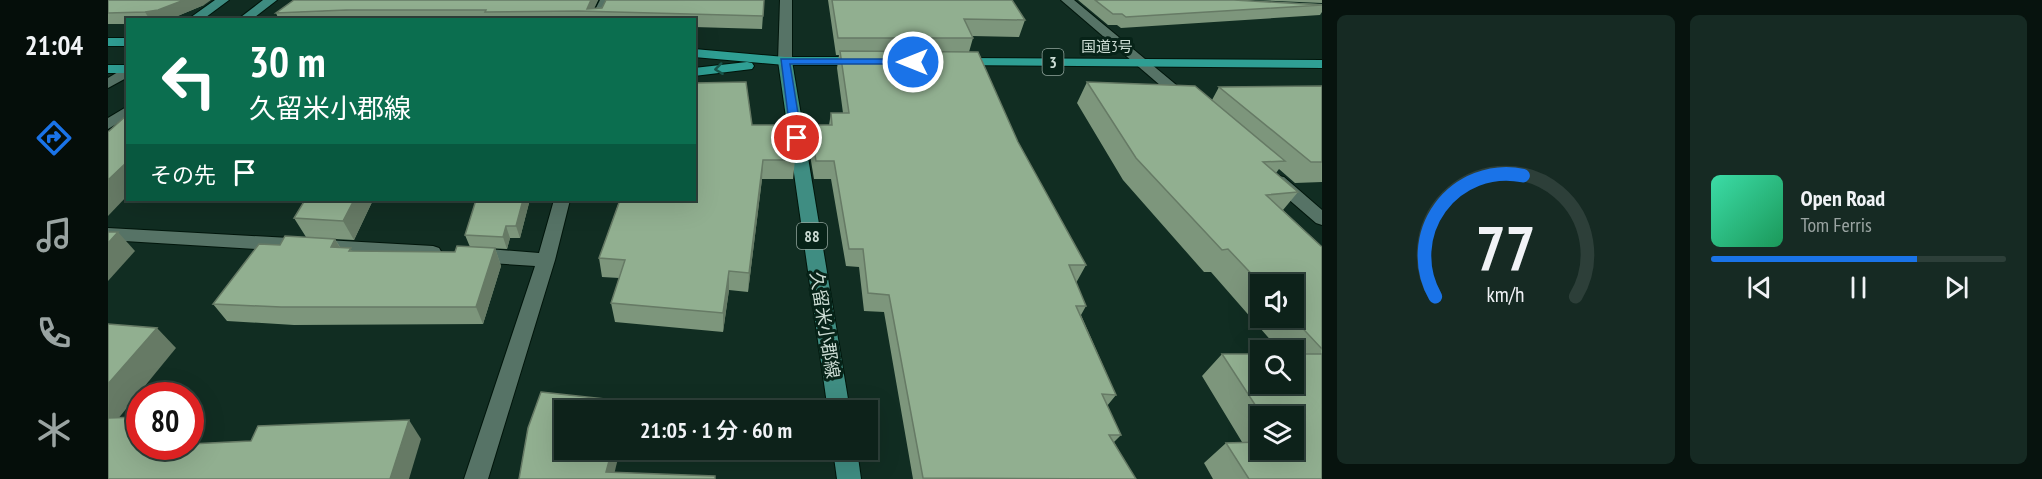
<!DOCTYPE html>
<html lang="ja">
<head>
<meta charset="utf-8">
<style>
	body { margin:0; font-family:"PT Sans Narrow","Noto Sans JP",sans-serif; background:#162a23; color:#f1f3f6; height:100vh; display:flex; flex-direction:column; font-size:22px; white-space:nowrap }
	* { box-sizing:border-box; margin:0 }
	p { font-size:20px; color:#9aa4a2 }
	.icon { flex:none; width:33px; height:33px; fill:none; stroke:currentColor; stroke-width:2; stroke-linecap:round; stroke-linejoin:round }
	.map { position:relative; flex:1; overflow:hidden }
	.details { display:flex; flex-direction:column; gap:15px; padding:15px; background:#07130e; width:720px }
	.details>* { flex:none }
	.top-card { position:absolute; left:18px; top:18px; width:570px; height:183px; border-radius:0px; box-shadow:0 6px 24px #0002,0 0 0 2px #2d3f39; background:#0b6e4f; color:#fff; overflow:hidden }
	.tools { position:absolute; left:1142px; top:274px; display:grid; gap:12px }
	.tools a { display:grid; place-items:center; width:54px; height:54px; border-radius:0px; background:#0d221a; box-shadow:0 6px 24px #0002,0 0 0 2px #2d3f39; font-size:30px }
	.speed { position:absolute; left:18px; top:382px; display:flex; gap:12px; font-size:30px; font-weight:700; text-align:center }
	.speed>* { display:grid; place-content:center; width:78px; height:78px; border-radius:50%; background:#0d221a; box-shadow:0 6px 24px #0002,0 0 0 2px #2d3f39; line-height:1 }
	.speed .limit { border:9px solid #d22; background:#fff; color:#111 }
	.pin { position:absolute; display:grid; place-items:center; width:51px; height:51px; color:#fff; margin:-26px; border:3px solid #fff; border-radius:50%; box-shadow:0 2px 6px #0007 }
	.me { position:absolute; width:66px; margin:-33px; rotate:270deg; stroke-linejoin:round; filter:drop-shadow(0 0 4px #0008) }
	.turn { display:flex; align-items:center; gap:21px; height:126px; padding:0 24px; font-size:27px }
	.turn .icon { width:78px; height:78px; stroke-width:2.5 }
	.turn b { display:block; font-size:42px; line-height:51px }
	.then { display:flex; align-items:center; height:57px; padding:0 24px; background:#0003; gap:12px; font-size:22px }
	.details .tile { flex:1; display:flex; flex-direction:column; justify-content:center; gap:9px; min-width:0; padding:0 21px; border-radius:9px; background:#162a23 }
	.details .dial { align-items:center; gap:0 }
	.dial svg { height:156px; overflow:visible; fill:none; stroke:#2d3f39; stroke-width:7; stroke-linecap:round; text-anchor:middle }
	.dial text { fill:#f1f3f6; stroke:none }
	.song { display:flex; align-items:center; gap:18px }
	.cover { width:72px; height:72px; border-radius:9px; background:linear-gradient(135deg,hsl(160 70% 55%),hsl(150 70% 35%)) }
	.played { height:6px; border-radius:3px; background:linear-gradient(90deg,#1a73e8 70%,#2d3f39 70%) }
	.keys { display:flex; justify-content:space-around; direction:ltr }
	.details .tiles { flex:1; display:grid; gap:15px; grid-template-columns:repeat(2,1fr) }
	.trip { position:absolute; left:446px; top:400px; width:324px; height:60px; border-radius:0px; background:#0d221a; box-shadow:0 6px 24px #0002,0 0 0 2px #2d3f39; font-weight:600; line-height:60px; text-align:center }
	main { display:flex; flex:1; min-height:0 }
	.dock { display:flex; flex-direction:column; width:108px; justify-content:space-around; align-items:center; background:#050e0a; color:#9aa4a2 }
	.dock .icon { width:42px; height:42px }
	.dock .selected { color:#1a73e8 }
	.dock b { font-size:27px; color:#f1f3f6 }
	.map>svg:first-child { display:block }
</style>
</head>
<body>
<main>
<nav class="dock">
<b>21:04</b>
<svg class="icon selected" aria-label="directions" viewBox="0 0 24 24"><path d="M12 3l9 9-9 9-9-9zM9 14v-3h6M13 9l2 2-2 2"/></svg>
<svg class="icon" aria-label="music" viewBox="0 0 24 24"><path d="M9 18V5l10-2v13"/><circle cx="6" cy="18" r="3"/><circle cx="16" cy="16" r="3"/></svg>
<svg class="icon" aria-label="phone" viewBox="0 0 24 24"><path d="M5 4h4l2 5-3 2q2 4 5 5l2-3 5 2v4C11 20 4 13 5 4z"/></svg>
<svg class="icon" aria-label="climate" viewBox="0 0 24 24"><path d="M12 3v18M4 7l16 10M4 17L20 7"/></svg>
</nav>
<div class="map">
<svg width="1214" height="479" viewBox="0 0 1214 479">
	<rect width="100%" height="100%" fill="#112d22"/>
	<g fill="none" stroke-linecap="round" stroke-linejoin="round">
		<defs>
			<g id="street">
				<path d="M492,0H504L494,20H482Z"/>
				<path d="M672,0H684V61L677,65L670,61Z"/>
				<path d="M953,0H966L1084,98L1086,101L1084,104H1074Z"/>
				<path d="M1170,176L1176,177L1214,210V225L1208,223L1164,185L1162,181L1164,177Z"/>
				<path d="M446,200H462L447,260L380,479H356L427,266L367,262L360,260L358,255L360,250L367,248L431,253Z"/>
				<path d="M0,228L325,246L331,248L334,253L331,258L325,260L0,240Z"/>
			</g>
			<g id="secondary">
				<path d="M20,66V77L0,88V78Z"/>
				<path d="M20,106V117L0,129V118Z"/>
			</g>
			<g id="primary">
				<path d="M107,0H121L94,20H79Z"/>
				<path d="M155,0H169L143,20H129Z"/>
				<path d="M677,57L684,61L742,411H720L670,61Z"/>
				<path d="M725,450H749L753,479H729Z"/>
			</g>
			<g id="highway">
				<rect x="0" y="38" width="20" height="8"/>
				<path d="M586,49L677,57H753L760,61L753,65H677L586,57Z"/>
				<path d="M850,58L1214,60V68L845,65L843,62Z"/>
				<path d="M639,62L644,63L646,66L644,69L586,76V68Z"/>
				<rect x="0" y="65" width="20" height="8"/>
			</g>
		</defs>
		<use href="#street" stroke="#00150b" stroke-width="2"/>
		<use href="#secondary" stroke="#00150b" stroke-width="2"/>
		<use href="#primary" stroke="#00150b" stroke-width="2"/>
		<use href="#highway" stroke="#00150b" stroke-width="2"/>
		<use href="#street" fill="#567366" fill-rule="evenodd"/>
		<use href="#secondary" fill="#567366" fill-rule="evenodd"/>
		<use href="#primary" fill="#3f8d82" fill-rule="evenodd"/>
		<use href="#highway" fill="#2f9f94" fill-rule="evenodd"/>
	</g>
	<g fill="#7d967c" fill-rule="evenodd">
		<path d="M0,0L96,5L60,20H20V24H0Z"/>
		<path d="M490,0L486,8L656,0L654,29L586,27V20H171L168,13Z"/>
		<path d="M720,0H904L917,20L911,37L864,36L865,38L861,52L910,142L978,265L968,283L978,306L973,315L1008,395L999,406L1013,435L1006,442L1027,479H805L776,312L756,311L751,267L738,266L723,179H706L700,143L702,125H721L723,113H735L729,68L731,55H728Z"/>
		<path d="M970,0H1126L1214,4V12L1212,15L1013,28L1009,25H1000Z"/>
		<path d="M1146,0H1214V3Z"/>
		<path d="M979,82L1104,100L1111,87L1214,86V182L1187,183L1171,169L1168,173L1190,192L1175,210L1214,247V479H1105L1096,463L1118,443L1134,442L1094,376L1114,354L1185,384V351H1172L1103,272H1096L1015,180L969,103ZM1152,285H1185V318H1152ZM1152,417H1185V450H1152Z"/>
		<path d="M644,125L687,160L685,179H654L640,292L621,290L615,332L507,322L503,303L511,278L494,277L491,258L511,202L479,201L478,200H586Z"/>
		<path d="M197,200H265L246,240L227,239L232,247L245,251L347,252L387,248L393,266L375,324L186,325L119,321L105,304L172,245L198,237L186,218Z"/>
		<path d="M368,200H420L421,203L412,238H402L399,249L362,247L357,235Z"/>
	</g>
	<g fill="#667a65">
		<path d="M76,0H103L96,5L60,20H42L37,12Z"/>
		<path d="M483,0H490L485,11L479,9Z"/>
		<path d="M655,160L654,179L640,292L641,273Z"/>
		<path d="M20,161V195L0,216V180Z"/>
		<path d="M246,200H265L246,240L235,221Z"/>
		<path d="M415,200H420L421,203L412,238L408,226Z"/>
		<path d="M398,226L402,238L399,249L395,237Z"/>
		<path d="M10,232L27,251L0,281V243Z"/>
		<path d="M227,239L237,257L223,247Z"/>
		<path d="M387,248L393,266L375,324L368,307Z"/>
		<path d="M621,271V290L615,332V313Z"/>
		<path d="M49,328L68,348L0,431V384Z"/>
		<path d="M515,401L517,411H513Z"/>
		<path d="M301,420L313,439L301,479H282Z"/>
		<path d="M82,432L87,435L82,443Z"/>
		<path d="M504,450H512L505,479L498,472Z"/>
	</g>
	<g fill="#91af90" stroke="#667a65" stroke-width="1.5">
		<path d="M0,0H76L50,10L37,12L0,13Z"/>
		<path d="M186,0H483L479,9L494,8L498,0H656L655,16L470,11L377,12L378,10H238L168,13Z"/>
		<path d="M724,0H904L917,20L856,19L865,38H730Z"/>
		<path d="M987,0H1126L1214,5L1018,17L1014,14H1005Z"/>
		<path d="M732,51L870,52L910,142L978,265H961L978,306H968L1008,395L994,394L1013,435H1001L1028,479L815,478L781,295L760,293L755,249H741L726,161H708L702,125H724L723,113H741Z"/>
		<path d="M638,82L644,125H681L687,160H655L641,273L621,271L615,313L503,303L517,260L491,258L512,200H586V83Z"/>
		<path d="M979,82L1087,86L1177,161L1155,162L1190,192L1158,195L1214,247V349L1185,318V285H1154L1120,249L1114,250L1028,158Z"/>
		<path d="M1214,86V162H1203L1111,87Z"/>
		<path d="M20,114V161L0,180V132Z"/>
		<path d="M197,200H246L235,221L186,218Z"/>
		<path d="M368,200H415L408,226H398L395,237L357,235Z"/>
		<path d="M0,232H10L0,243Z"/>
		<path d="M177,236L227,239L223,247L243,248L241,251L347,252L349,246L387,248L368,307H173L105,304L151,244L172,245Z"/>
		<path d="M0,324L49,328L0,384Z"/>
		<path d="M1114,354H1152V384H1185V354H1214V479H1141L1118,443L1152,442V450H1185V417H1155Z"/>
		<path d="M433,392L515,401L513,411H456V450H504L498,472L607,476V479H411L420,428Z"/>
		<path d="M32,417V447H82V444L143,441L150,426L301,420L282,479H0V418Z"/>
	</g>
	<defs><path id="oneway-chevron" d="M-2-3.5L2.5 0L-2 3.5" fill="none" stroke-width="1.6" stroke-linecap="round" stroke-linejoin="round" transform="scale(1.5)"/></defs>
	<use stroke="#17554a" href="#oneway-chevron" transform="translate(611 69) rotate(173)"/>
	<path fill="#1a73e8" stroke="#114b97" stroke-width="1.5" d="M673,59H805L810,62L805,64H682L694,138L689,142L683,138Z"/>
	<g text-anchor="middle" dominant-baseline="central" stroke-width="6" stroke-linejoin="round" paint-order="stroke">
		<g font-size="15" fill="#ccdcd4" stroke="#072318">
			<text x="999" y="46">国道3号</text>
		</g>
		<g fill="#072318" stroke="#91a49c" stroke-width="1.5">
			<rect x="934.5" y="49" width="21" height="26" rx="4.5"/>
			<rect x="689" y="223" width="30" height="26" rx="4.5"/>
		</g>
		<g font-size="16" font-weight="bold" fill="#ccdcd4">
			<text x="945" y="62">3</text>
			<text x="704" y="236">88</text>
		</g>
		<g font-size="18" fill="#ccdcd4" stroke="#072318">
			<text transform="translate(717 325) rotate(81)">久留米小郡線</text>
		</g>
	</g>
</svg>
<div class="tools">
<a><svg class="icon" aria-label="sound" viewBox="0 0 24 24"><path d="M4 9h4l5-4v14l-5-4H4zM17 9q2 3 0 6"/></svg></a>
<a><svg class="icon" aria-label="search" viewBox="0 0 24 24"><circle cx="10" cy="10" r="6"/><path d="M15 15l6 6"/></svg></a>
<a><svg class="icon" aria-label="layers" viewBox="0 0 24 24"><path d="M12 4l9 5-9 5-9-5zM3 14l9 5 9-5"/></svg></a>
</div>
<div class="speed"><div class="limit">80</div></div>
<div class="pin" style="left:689px;top:138px;background:#d93025"><svg class="icon" aria-label="arrive" viewBox="0 0 24 24"><path d="M6 21V4h12l-3 4 3 4H6"/></svg></div>
<svg class="me" style="left:805px;top:62px" viewBox="-20 -20 40 40"><circle r="17" fill="#1a73e8" stroke="#fff" stroke-width="3"/><path d="M0-11L8 9 0 5-8 9z" fill="#fff"/></svg>
<div class="trip">21:05 · 1 分 · 60 m</div>
<div class="top-card">
<div class="turn"><svg class="icon" aria-label="left" viewBox="0 0 24 24"><path d="M17 20v-9H6M10 6l-5 5 5 5"/></svg><div><b>30 m</b>久留米小郡線</div></div>
<div class="then">その先<svg class="icon" aria-label="arrive" viewBox="0 0 24 24"><path d="M6 21V4h12l-3 4 3 4H6"/></svg></div>
</div>
</div>
<section class="details">
<div class="tiles">
<div class="tile dial"><svg viewBox="0 0 100 80">
<path d="M14 69A42 42 0 1 1 86 69"/>
<path d="M14 69A42 42 0 0 1 59 7" stroke="#1a73e8"/>
<text x="50" y="56" font-size="32" font-weight="700">77</text>
<text x="50" y="72" font-size="11">km/h</text>
</svg></div>
<div class="tile">
<div class="song"><i class="cover"></i><div><b>Open Road</b><p>Tom Ferris</p></div></div>
<div class="played"></div>
<div class="keys"><svg class="icon" aria-label="previous" viewBox="0 0 24 24"><path d="M18 5L8 12l10 7zM5 5v14"/></svg><svg class="icon" aria-label="pause" viewBox="0 0 24 24"><path d="M8 5v14M16 5v14"/></svg><svg class="icon" aria-label="next" viewBox="0 0 24 24"><path d="M6 5l10 7-10 7zM19 5v14"/></svg></div>
</div>
</div>
</section>
</main>
</body>
</html>
